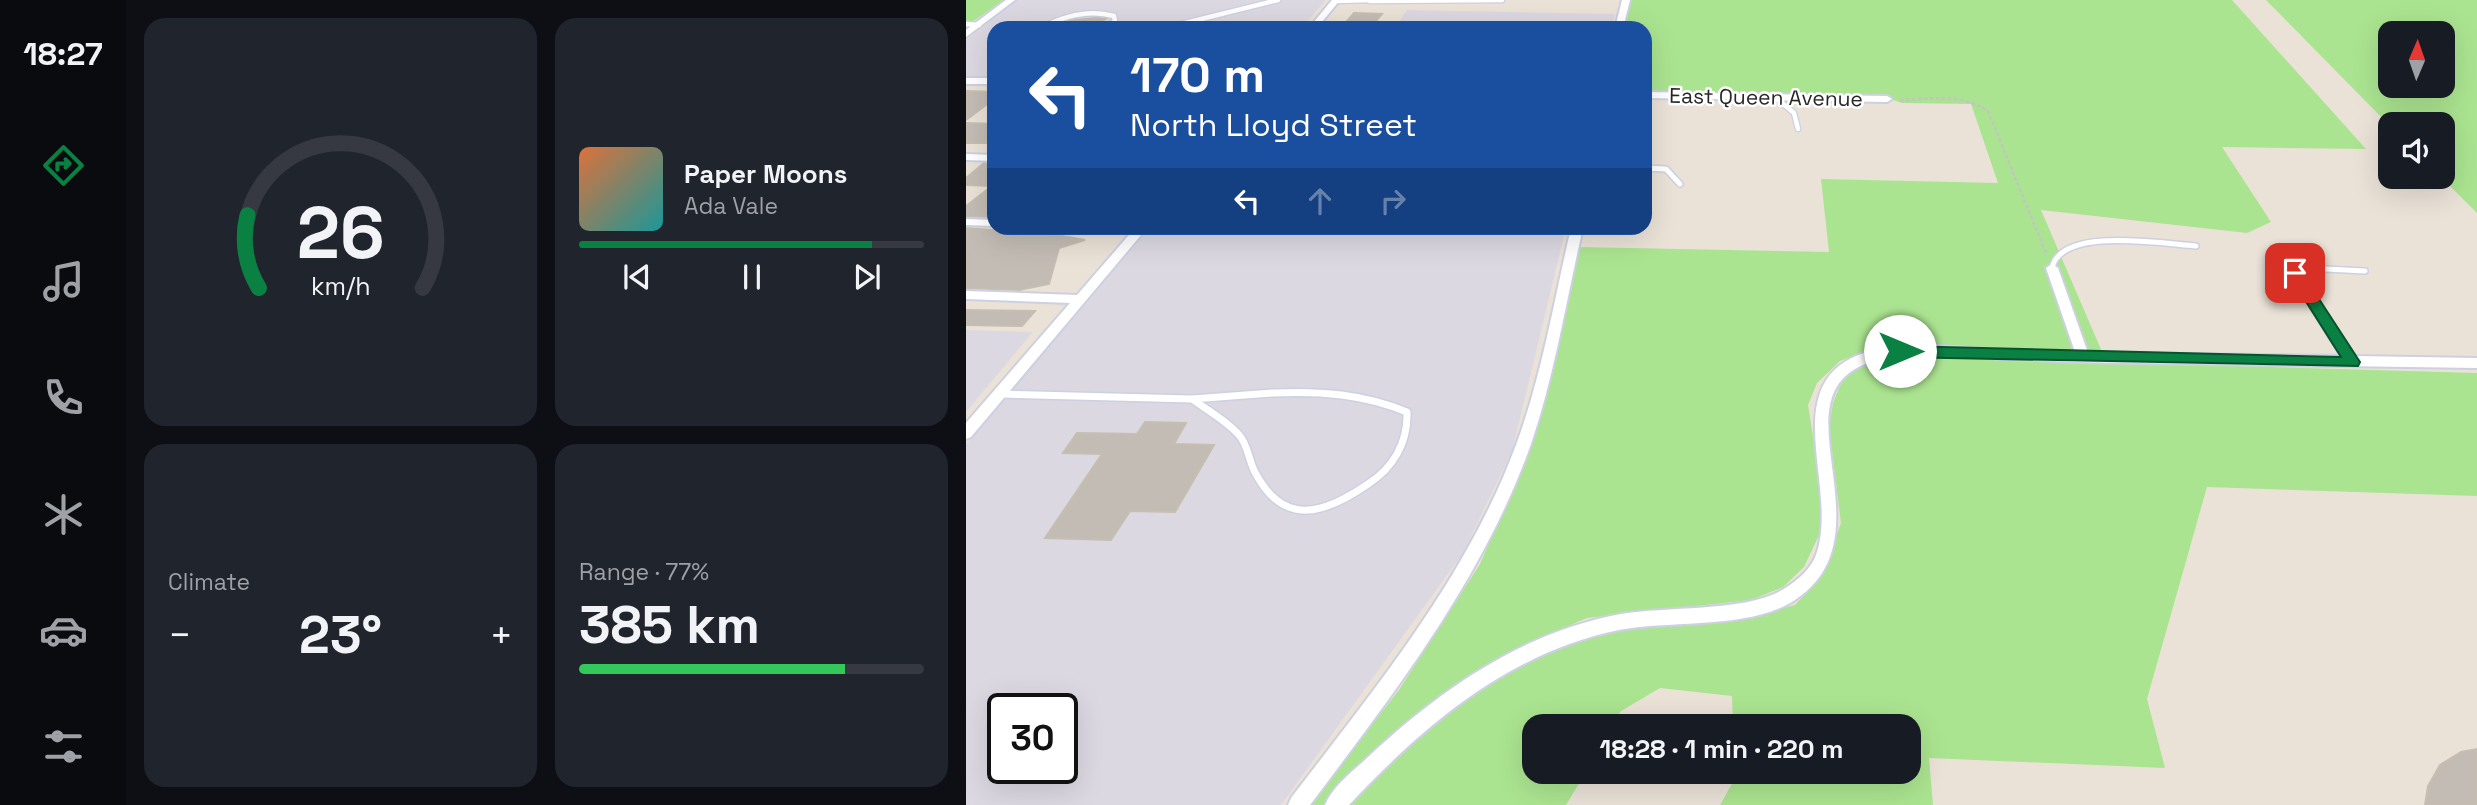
<!DOCTYPE html>
<html lang="en">
<head>
<meta charset="utf-8">
<style>
	body { margin:0; font-family:"Space Grotesk",sans-serif; background:#20242c; color:#f1f3f6; height:100vh; display:flex; flex-direction:column; font-size:26px; white-space:nowrap }
	* { box-sizing:border-box; margin:0 }
	p { font-size:23px; color:#9ea1a6 }
	.icon { flex:none; width:38px; height:38px; fill:none; stroke:currentColor; stroke-width:2; stroke-linecap:round; stroke-linejoin:round }
	.map { position:relative; flex:1; overflow:hidden }
	.sheet { display:flex; flex-direction:column; gap:18px; padding:18px; background:#0d0f14; width:840px }
	.sheet>* { flex:none }
	.hud { position:absolute; left:21px; top:21px; width:665px; height:214px; border-radius:21px; box-shadow:0 7px 28px #0002; background:#1a4fa0; color:#fff; overflow:hidden }
	.needle { width:46px; rotate:2deg }
	.fabs { position:absolute; left:1412px; top:21px; display:grid; gap:14px }
	.fabs a { display:grid; place-items:center; width:77px; height:77px; border-radius:14px; background:#171b24; box-shadow:0 7px 28px #0002; font-size:35px }
	.speed { position:absolute; left:21px; top:693px; display:flex; gap:14px; font-size:35px; font-weight:700; text-align:center }
	.speed>* { display:grid; place-content:center; width:91px; height:91px; border-radius:50%; background:#171b24; box-shadow:0 7px 28px #0002; line-height:1 }
	.speed .limit { border:4px solid #111; border-radius:10px; background:#fff; color:#111 }
	.pin { position:absolute; display:grid; place-items:center; width:60px; height:60px; color:#fff; margin:-30px; border-radius:14px; box-shadow:0 4px 10px #0006 }
	.me { position:absolute; width:77px; margin:-38px; rotate:90deg; stroke-linejoin:round; filter:drop-shadow(0 0 5px #0008) }
	.turn { display:flex; align-items:center; gap:24px; height:147px; padding:0 28px; font-size:32px }
	.turn .icon { width:91px; height:91px; stroke-width:2.5 }
	.turn b { display:block; font-size:49px; line-height:60px }
	.lanes { display:flex; align-items:center; height:66px; padding:0 28px; background:#0003; justify-content:center; gap:35px; direction:ltr }
	.lanes .off { opacity:.35 }
	.big { font-size:52px; font-weight:700; line-height:1.1 }
	.sheet .card { flex:1; display:flex; flex-direction:column; justify-content:center; gap:10px; min-width:0; padding:0 24px; border-radius:21px; background:#20242c }
	.sheet .dial { align-items:center; gap:0 }
	.dial svg { height:182px; overflow:visible; fill:none; stroke:#363941; stroke-width:7; stroke-linecap:round; text-anchor:middle }
	.dial text { fill:#f1f3f6; stroke:none }
	.song { display:flex; align-items:center; gap:21px }
	.cover { width:84px; height:84px; border-radius:10px; background:linear-gradient(135deg,hsl(20 70% 55%),hsl(180 70% 35%)) }
	.played { height:7px; border-radius:4px; background:linear-gradient(90deg,#0b8043 85%,#363941 85%) }
	.keys { display:flex; justify-content:space-around; direction:ltr }
	.heat { display:flex; justify-content:space-between; align-items:center; font-size:38px; direction:ltr }
	.charge { height:10px; border-radius:5px; background:linear-gradient(90deg,#34c759 77%,#363941 0) }
	.sheet .tiles { flex:1; display:grid; gap:18px; grid-template-columns:repeat(2,1fr) }
	.trip { position:absolute; left:556px; top:714px; width:399px; height:70px; border-radius:21px; background:#171b24; box-shadow:0 7px 28px #0002; font-weight:700; line-height:70px; text-align:center }
	main { display:flex; flex:1; min-height:0 }
	.tabs { display:flex; flex-direction:column; width:126px; justify-content:space-around; align-items:center; background:#090b0e; color:#9ea1a6 }
	.tabs .icon { width:49px; height:49px }
	.tabs .selected { color:#0b8043 }
	.tabs b { font-size:32px; color:#f1f3f6 }
	.map>svg:first-child { display:block }
</style>
</head>
<body>
<main>
<nav class="tabs">
<b>18:27</b>
<svg class="icon selected" aria-label="directions" viewBox="0 0 24 24"><path d="M12 3l9 9-9 9-9-9zM9 14v-3h6M13 9l2 2-2 2"/></svg>
<svg class="icon" aria-label="music" viewBox="0 0 24 24"><path d="M9 18V5l10-2v13"/><circle cx="6" cy="18" r="3"/><circle cx="16" cy="16" r="3"/></svg>
<svg class="icon" aria-label="phone" viewBox="0 0 24 24"><path d="M5 4h4l2 5-3 2q2 4 5 5l2-3 5 2v4C11 20 4 13 5 4z"/></svg>
<svg class="icon" aria-label="climate" viewBox="0 0 24 24"><path d="M12 3v18M4 7l16 10M4 17L20 7"/></svg>
<svg class="icon" aria-label="car" viewBox="0 0 24 24"><path d="M5 17H2v-5l4-1 3-4h7l3 4 3 1v5h-3M9 17h6M6 11h13"/><circle cx="7" cy="17" r="2"/><circle cx="17" cy="17" r="2"/></svg>
<svg class="icon" aria-label="filters" viewBox="0 0 24 24"><path d="M4 7h16M4 17h16"/><circle cx="9" cy="7" r="2"/><circle cx="15" cy="17" r="2"/></svg>
</nav>
<section class="sheet">
<div class="tiles">
<div class="card dial"><svg viewBox="0 0 100 80">
<path d="M14 69A42 42 0 1 1 86 69"/>
<path d="M14 69A42 42 0 0 1 9 37" stroke="#0b8043"/>
<text x="50" y="56" font-size="32" font-weight="700">26</text>
<text x="50" y="72" font-size="11">km/h</text>
</svg></div>
<div class="card">
<div class="song"><i class="cover"></i><div><b>Paper Moons</b><p>Ada Vale</p></div></div>
<div class="played"></div>
<div class="keys"><svg class="icon" aria-label="previous" viewBox="0 0 24 24"><path d="M18 5L8 12l10 7zM5 5v14"/></svg><svg class="icon" aria-label="pause" viewBox="0 0 24 24"><path d="M8 5v14M16 5v14"/></svg><svg class="icon" aria-label="next" viewBox="0 0 24 24"><path d="M6 5l10 7-10 7zM19 5v14"/></svg></div>
</div>
<div class="card"><p>Climate</p>
<div class="heat"><a>−</a><b class="big">23°</b><a>+</a></div>
</div>
<div class="card"><p>Range · 77%</p><b class="big">385 km</b><div class="charge"></div></div>
</div>
</section>
<div class="map">
<svg width="1511" height="805" viewBox="0 0 1511 805">
	<rect width="100%" height="100%" fill="#eae2d7"/>
	<g fill="#dbd8e2" fill-rule="evenodd">
		<path d="M51,0H360L335,28H28V76H0V40Z"/>
		<path d="M441,10L649,14L646,28H429Z"/>
		<path d="M184,228H600L546,451L497,553L315,805H0V444ZM37,709H96V768H37Z"/>
		<path d="M0,330L67,332L0,412Z"/>
	</g>
	<g fill="#abe490" fill-rule="evenodd">
		<path d="M0,0H38L0,26Z"/>
		<path d="M662,0H1266L1400,149L1256,147L1305,222L1281,233L1075,210L1137,354L947,346L906,349L874,361L851,383L842,405L857,498L853,535L838,567L817,587L785,600L621,618L555,646L445,717L368,791L357,805H343L433,690L514,564L566,442L614,247L863,252L855,179L1032,183L1005,104L936,103L922,98L679,92V28H656Z"/>
		<path d="M1300,0H1511V213L1475,177H1477V124L1424,126ZM1477,33V86H1424V33Z"/>
		<path d="M925,356L1511,373V496L1241,487L1181,699L1199,768L963,758L967,805H754L768,780V772H943V726H767L766,696L694,688L655,711L646,726H569V772H620L600,805H379L457,731L549,667L623,637L679,626L786,616L829,605L855,577L875,523L863,427L867,403L876,381L894,365Z"/>
	</g>
	<g fill="#c2bcb4" stroke="#c5beb1" stroke-width="2">
		<path d="M388,13L416,14L404,28H375Z"/>
		<path d="M129,18L139,19L127,28H95L104,21Z"/>
		<path d="M0,91L28,92V99L0,120Z"/>
		<path d="M0,123L28,124V143H0Z"/>
		<path d="M18,163L28,164V217L0,216V206L26,186L0,185V178Z"/>
		<path d="M0,228L67,233L69,231L119,240L93,248L83,284L53,290L0,288Z"/>
		<path d="M0,310L69,311L56,326L0,325Z"/>
		<path d="M179,422L220,423L208,444L248,445L209,512L164,511L145,540L79,538L136,454L97,453L111,433L171,434Z"/>
		<path d="M1511,749V805H1459L1462,786L1474,765L1495,752Z"/>
	</g>
	<g fill="none" stroke-linecap="round" stroke-linejoin="round">
		<defs>
			<g id="service-far2">
				<path d="M369,1L405,0"/>
				<path d="M404,1L536,0"/>
				<path d="M0,24L13,25"/>
				<path d="M75,28C98,16 122,9 148,16L149,21L139,28"/>
				<path d="M199,28L312,0"/>
				<path d="M810,98L828,113L832,129"/>
			</g>
			<g id="service-far1">
				<path d="M679,168L700,169L714,184"/>
				<path d="M1086,268C1095,226 1198,244 1230,246"/>
				<path d="M1329,273L1340,268L1399,271"/>
			</g>
			<g id="service">
				<path d="M307,393C355,391 397,394 441,412C442,443 427,468 402,484C360,513 319,528 290,474C283,463 282,444 273,435C261,421 241,410 226,399Z"/>
				<path d="M34,394L226,399"/>
			</g>
			<g id="minor">
				<path d="M40,0H49L0,37V30Z"/>
				<path d="M366,0H374L351,28H343Z"/>
				<path d="M656,0H664L657,28H649Z"/>
				<rect x="0" y="78" width="28" height="6"/>
				<path d="M679,92L921,96L926,99L921,102L679,98Z"/>
				<path d="M0,154L28,155V161L0,160Z"/>
				<path d="M0,219L28,220V226L0,225Z"/>
				<path d="M169,228H181L5,437L0,439V423L104,303L0,299V291L111,295Z"/>
				<path d="M605,228H617C600,300 589,374 565,444C517,579 429,692 344,805H322L325,798C410,687 501,577 550,445C576,375 588,300 605,228Z"/>
				<path d="M1086,264L1092,268L1122,353L1375,356L1323,273L1329,269L1333,270L1389,356L1511,358V368L1110,362L952,355C771,360 940,526 829,600C784,630 706,620 653,630C544,652 457,726 383,805H359C366,787 387,771 401,758C472,691 556,632 655,614C699,606 779,612 816,590C831,581 846,569 851,552C873,483 805,375 908,350C944,342 983,347 1019,349C1049,351 1079,351 1109,352L1080,268Z"/>
			</g>
		</defs>
		<use href="#service-far2" stroke="#ccd0e1" stroke-width="7"/>
		<use href="#service-far1" stroke="#ccd0e1" stroke-width="8"/>
		<use href="#service" stroke="#ccd0e1" stroke-width="10"/>
		<use href="#minor" stroke="#ccd0e1" stroke-width="4"/>
		<path stroke="#c3c3c3" stroke-width="2.5" stroke-dasharray="3.5 2.5" stroke-linecap="butt" d="M934,100C963,99 996,93 1022,111L1080,253"/>
		<use href="#service-far2" stroke="#fff" stroke-width="4.5"/>
		<use href="#service-far1" stroke="#fff" stroke-width="5"/>
		<use href="#service" stroke="#fff" stroke-width="7"/>
		<use href="#minor" fill="#fff" fill-rule="evenodd"/>
	</g>
	<path fill="#0b8043" stroke="#07532c" stroke-width="2" d="M1329,269L1334,270L1392,359L1394,362L1392,366L934,357L927,351L934,346L1375,357L1322,273Z"/>
	<g text-anchor="middle" dominant-baseline="central" stroke-width="5" stroke-linejoin="round" paint-order="stroke">
		<g font-size="21" fill="#272727" stroke="#fff">
			<text transform="translate(800 97) rotate(1)">East Queen Avenue</text>
		</g>
	</g>
</svg>
<div class="fabs">
<a><svg class="needle" viewBox="-14 -14 28 28"><path d="M0-13l5 13h-10z" fill="#e53935"/><path d="M0 13l5-13h-10z" fill="#9ea1a6"/></svg></a>
<a><svg class="icon" aria-label="sound" viewBox="0 0 24 24"><path d="M4 9h4l5-4v14l-5-4H4zM17 9q2 3 0 6"/></svg></a>
</div>
<div class="speed"><div class="limit">30</div></div>
<div class="pin" style="left:1329px;top:273px;background:#d93025"><svg class="icon" aria-label="arrive" viewBox="0 0 24 24"><path d="M6 21V4h12l-3 4 3 4H6"/></svg></div>
<svg class="me" style="left:934px;top:351px" viewBox="-20 -20 40 40"><circle r="19" fill="#fff"/><path d="M0-13L10 11 0 6-10 11z" fill="#0b8043"/></svg>
<div class="trip">18:28 · 1 min · 220 m</div>
<div class="hud">
<div class="turn"><svg class="icon" aria-label="left" viewBox="0 0 24 24"><path d="M17 20v-9H6M10 6l-5 5 5 5"/></svg><div><b>170 m</b>North Lloyd Street</div></div>
<div class="lanes"><svg class="icon" aria-label="left" viewBox="0 0 24 24"><path d="M17 20v-9H6M10 6l-5 5 5 5"/></svg><svg class="icon off" aria-label="ahead" viewBox="0 0 24 24"><path d="M12 20V5M6 11l6-6 6 6"/></svg><svg class="icon off" aria-label="right" viewBox="0 0 24 24"><path d="M7 20v-9h11M14 6l5 5-5 5"/></svg></div>
</div>
</div>
</main>
</body>
</html>
